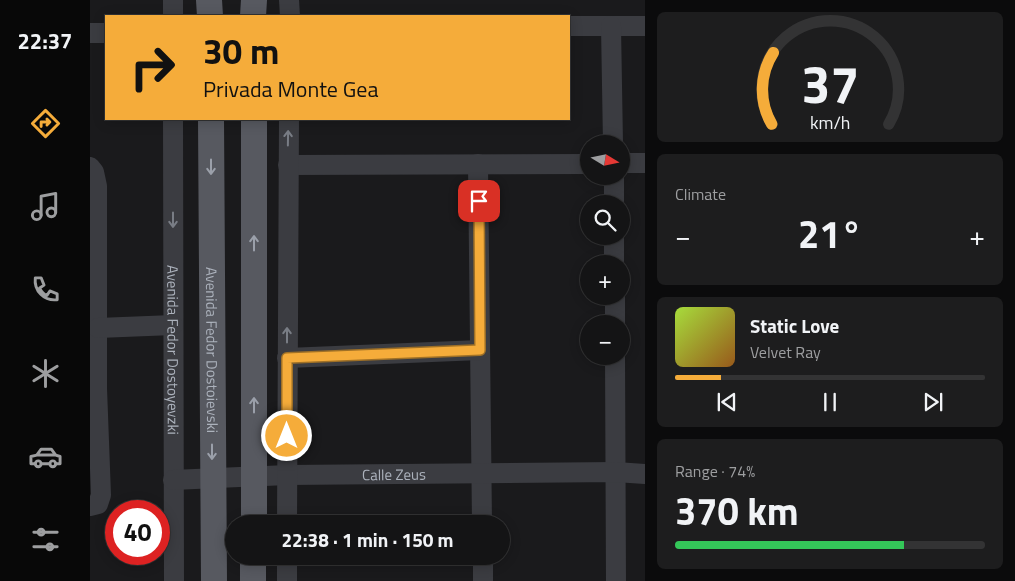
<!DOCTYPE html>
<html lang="en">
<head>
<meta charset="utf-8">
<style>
	body { margin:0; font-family:"Titillium Web",sans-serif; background:#1d1d1e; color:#f1f3f6; height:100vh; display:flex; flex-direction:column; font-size:19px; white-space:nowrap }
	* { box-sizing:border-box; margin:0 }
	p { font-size:16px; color:#9d9ea0 }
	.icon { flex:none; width:28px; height:28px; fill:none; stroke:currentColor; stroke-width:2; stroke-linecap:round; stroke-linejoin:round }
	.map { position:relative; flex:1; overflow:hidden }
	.panel { display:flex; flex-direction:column; gap:12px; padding:12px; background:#0b0b0c; width:370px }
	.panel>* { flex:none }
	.banner { position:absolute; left:15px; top:15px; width:465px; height:105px; border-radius:0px; box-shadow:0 2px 12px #0003,0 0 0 1px #333334; background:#f5ac3a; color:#111; overflow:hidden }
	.needle { width:32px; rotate:100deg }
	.tools { position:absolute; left:490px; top:135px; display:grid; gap:10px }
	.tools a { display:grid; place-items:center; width:50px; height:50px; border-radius:50%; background:#141415; box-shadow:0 2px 12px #0003,0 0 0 1px #333334; font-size:25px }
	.speed { position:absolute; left:15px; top:500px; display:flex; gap:10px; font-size:25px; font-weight:700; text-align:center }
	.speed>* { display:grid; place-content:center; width:65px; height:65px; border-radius:50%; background:#141415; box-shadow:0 2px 12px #0003,0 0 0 1px #333334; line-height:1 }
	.speed .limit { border:8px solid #d22; background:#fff; color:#111 }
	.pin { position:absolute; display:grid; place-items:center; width:42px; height:42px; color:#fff; margin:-21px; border-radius:10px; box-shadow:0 2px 8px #0006 }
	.me { position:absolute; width:55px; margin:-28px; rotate:0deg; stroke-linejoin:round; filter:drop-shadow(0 0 4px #0008) }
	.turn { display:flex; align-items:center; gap:18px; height:105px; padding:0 15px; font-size:22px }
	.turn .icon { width:65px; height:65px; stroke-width:2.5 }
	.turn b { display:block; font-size:35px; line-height:42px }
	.big { font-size:38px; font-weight:700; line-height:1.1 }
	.panel .widget { flex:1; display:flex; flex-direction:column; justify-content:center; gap:8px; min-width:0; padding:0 18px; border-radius:8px; background:#1d1d1e }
	.panel .dial { align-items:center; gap:0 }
	.dial svg { height:130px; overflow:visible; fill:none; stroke:#333334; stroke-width:7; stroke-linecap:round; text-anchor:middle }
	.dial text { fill:#f1f3f6; stroke:none }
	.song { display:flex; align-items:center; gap:15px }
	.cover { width:60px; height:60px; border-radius:8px; background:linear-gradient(135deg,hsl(80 70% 55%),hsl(30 70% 35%)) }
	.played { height:5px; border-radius:2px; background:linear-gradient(90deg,#f5ac3a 15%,#333334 15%) }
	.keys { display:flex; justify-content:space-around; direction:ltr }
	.heat { display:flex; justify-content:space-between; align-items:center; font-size:28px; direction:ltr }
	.charge { height:8px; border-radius:4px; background:linear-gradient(90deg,#34c759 74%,#333334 0) }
	.trip { position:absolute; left:135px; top:515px; width:285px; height:50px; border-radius:25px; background:#141415; box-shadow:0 2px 12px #0003,0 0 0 1px #333334; font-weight:700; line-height:50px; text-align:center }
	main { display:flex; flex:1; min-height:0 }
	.dock { display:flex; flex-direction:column; width:90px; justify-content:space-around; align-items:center; background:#080808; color:#9d9ea0 }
	.dock .icon { width:35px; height:35px }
	.dock .on { color:#f5ac3a }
	.dock b { font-size:22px; color:#f1f3f6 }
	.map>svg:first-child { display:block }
</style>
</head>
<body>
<main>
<nav class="dock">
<b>22:37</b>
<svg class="icon on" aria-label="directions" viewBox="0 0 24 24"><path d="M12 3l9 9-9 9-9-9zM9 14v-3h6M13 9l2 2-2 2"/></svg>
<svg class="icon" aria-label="music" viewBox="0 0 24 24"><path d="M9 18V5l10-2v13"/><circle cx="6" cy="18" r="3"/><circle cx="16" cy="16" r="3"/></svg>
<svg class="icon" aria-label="phone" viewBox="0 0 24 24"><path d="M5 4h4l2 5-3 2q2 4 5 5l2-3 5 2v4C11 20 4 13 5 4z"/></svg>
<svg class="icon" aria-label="climate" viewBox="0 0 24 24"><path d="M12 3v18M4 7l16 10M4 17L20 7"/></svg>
<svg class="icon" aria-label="car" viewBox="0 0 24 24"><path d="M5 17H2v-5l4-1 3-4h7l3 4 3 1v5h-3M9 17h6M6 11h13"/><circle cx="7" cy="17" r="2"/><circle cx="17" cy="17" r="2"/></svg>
<svg class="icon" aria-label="filters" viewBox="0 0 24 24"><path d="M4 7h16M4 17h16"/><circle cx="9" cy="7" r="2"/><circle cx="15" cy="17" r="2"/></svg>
</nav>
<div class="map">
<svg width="555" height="581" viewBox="0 0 555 581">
	<rect width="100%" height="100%" fill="#1a1a1c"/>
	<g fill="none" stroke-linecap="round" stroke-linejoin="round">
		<g stroke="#3b3c41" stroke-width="20">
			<path d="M199,0L200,16"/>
			<path d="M83,16V0"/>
			<path d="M479,26H555"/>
			<path d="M521,26L523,144"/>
			<path d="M0,33H16"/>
			<path id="s1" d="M83,119L84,581"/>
			<path d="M531,163H555"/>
			<path d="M388,164L392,524"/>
			<path d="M198,165L499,164"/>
			<path d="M0,167L4,172L7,186V388L11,495L8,504L0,506"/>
			<path d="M524,176V204"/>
			<path d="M524,236V264"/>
			<path d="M525,296V324"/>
			<path d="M8,328L83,325"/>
			<path d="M525,356L526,581"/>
			<path d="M197,358L390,350"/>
			<path id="s2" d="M83,480L197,475L526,472L555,474"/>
			<path d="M197,524L199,119"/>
			<path d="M393,556V581"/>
			<path d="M197,581V556"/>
		</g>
		<g stroke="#575960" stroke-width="26">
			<path d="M119,0L120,16"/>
			<path d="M163,16L164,0"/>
			<path id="s3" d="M121,119L124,581"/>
			<path d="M164,524V119"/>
			<path d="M163,581V556"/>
		</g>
	</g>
	<defs><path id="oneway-shaft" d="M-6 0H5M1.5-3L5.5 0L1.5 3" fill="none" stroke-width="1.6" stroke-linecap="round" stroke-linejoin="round" transform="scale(1.25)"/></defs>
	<g stroke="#797d85">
		<use href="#oneway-shaft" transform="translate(198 138) rotate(-89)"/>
		<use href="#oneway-shaft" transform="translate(83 220) rotate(90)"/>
		<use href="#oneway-shaft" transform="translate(197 335) rotate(-90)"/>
	</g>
	<g stroke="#9ba0aa">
		<use href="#oneway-shaft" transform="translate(121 167) rotate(90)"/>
		<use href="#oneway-shaft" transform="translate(164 243) rotate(-90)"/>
		<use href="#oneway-shaft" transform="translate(164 405) rotate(-90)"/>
		<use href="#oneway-shaft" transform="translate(122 452) rotate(90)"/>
	</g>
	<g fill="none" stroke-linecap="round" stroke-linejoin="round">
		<defs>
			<path id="route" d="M197,436V358L390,350L389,201"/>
		</defs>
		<use href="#route" stroke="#9f7026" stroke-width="12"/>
		<use href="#route" stroke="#f5ac3a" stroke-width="9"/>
	</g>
	<g text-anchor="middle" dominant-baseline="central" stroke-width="5" stroke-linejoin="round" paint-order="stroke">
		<g font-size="15" fill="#acb2bc" stroke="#151517">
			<text stroke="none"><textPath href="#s1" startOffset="231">Avenida Fedor Dostoyevzki</textPath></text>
			<text stroke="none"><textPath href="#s3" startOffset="231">Avenida Fedor Dostoievski</textPath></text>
			<text stroke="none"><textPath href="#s2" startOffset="221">Calle Zeus</textPath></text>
		</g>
	</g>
</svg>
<div class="tools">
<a><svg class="needle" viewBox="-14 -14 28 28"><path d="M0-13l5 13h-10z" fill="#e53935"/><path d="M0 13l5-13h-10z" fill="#9d9ea0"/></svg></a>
<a><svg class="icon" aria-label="search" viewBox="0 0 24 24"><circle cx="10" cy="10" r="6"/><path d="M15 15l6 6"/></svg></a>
<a>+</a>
<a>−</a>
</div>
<div class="speed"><div class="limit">40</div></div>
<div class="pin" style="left:389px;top:201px;background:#d93025"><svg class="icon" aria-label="arrive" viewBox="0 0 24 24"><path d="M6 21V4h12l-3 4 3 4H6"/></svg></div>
<svg class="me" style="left:197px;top:436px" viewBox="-20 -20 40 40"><circle r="17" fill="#f5ac3a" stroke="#fff" stroke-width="3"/><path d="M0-11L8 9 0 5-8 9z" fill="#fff"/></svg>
<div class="trip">22:38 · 1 min · 150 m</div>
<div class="banner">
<div class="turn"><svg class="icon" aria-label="right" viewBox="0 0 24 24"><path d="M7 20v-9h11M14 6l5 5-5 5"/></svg><div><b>30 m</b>Privada Monte Gea</div></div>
</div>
</div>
<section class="panel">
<div class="widget dial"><svg viewBox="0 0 100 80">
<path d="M14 69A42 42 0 1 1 86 69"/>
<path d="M14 69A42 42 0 0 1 15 25" stroke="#f5ac3a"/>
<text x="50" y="56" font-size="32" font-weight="700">37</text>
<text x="50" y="72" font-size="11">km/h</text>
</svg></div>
<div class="widget"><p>Climate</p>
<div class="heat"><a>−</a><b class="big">21°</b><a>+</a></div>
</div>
<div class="widget">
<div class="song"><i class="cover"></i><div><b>Static Love</b><p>Velvet Ray</p></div></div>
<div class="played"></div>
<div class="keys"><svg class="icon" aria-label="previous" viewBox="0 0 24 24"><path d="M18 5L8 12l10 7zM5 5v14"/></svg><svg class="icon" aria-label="pause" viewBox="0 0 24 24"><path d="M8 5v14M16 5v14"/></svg><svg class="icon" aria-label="next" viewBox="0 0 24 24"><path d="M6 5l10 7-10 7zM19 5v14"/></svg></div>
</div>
<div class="widget"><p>Range · 74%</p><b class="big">370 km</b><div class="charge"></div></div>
</section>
</main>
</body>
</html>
